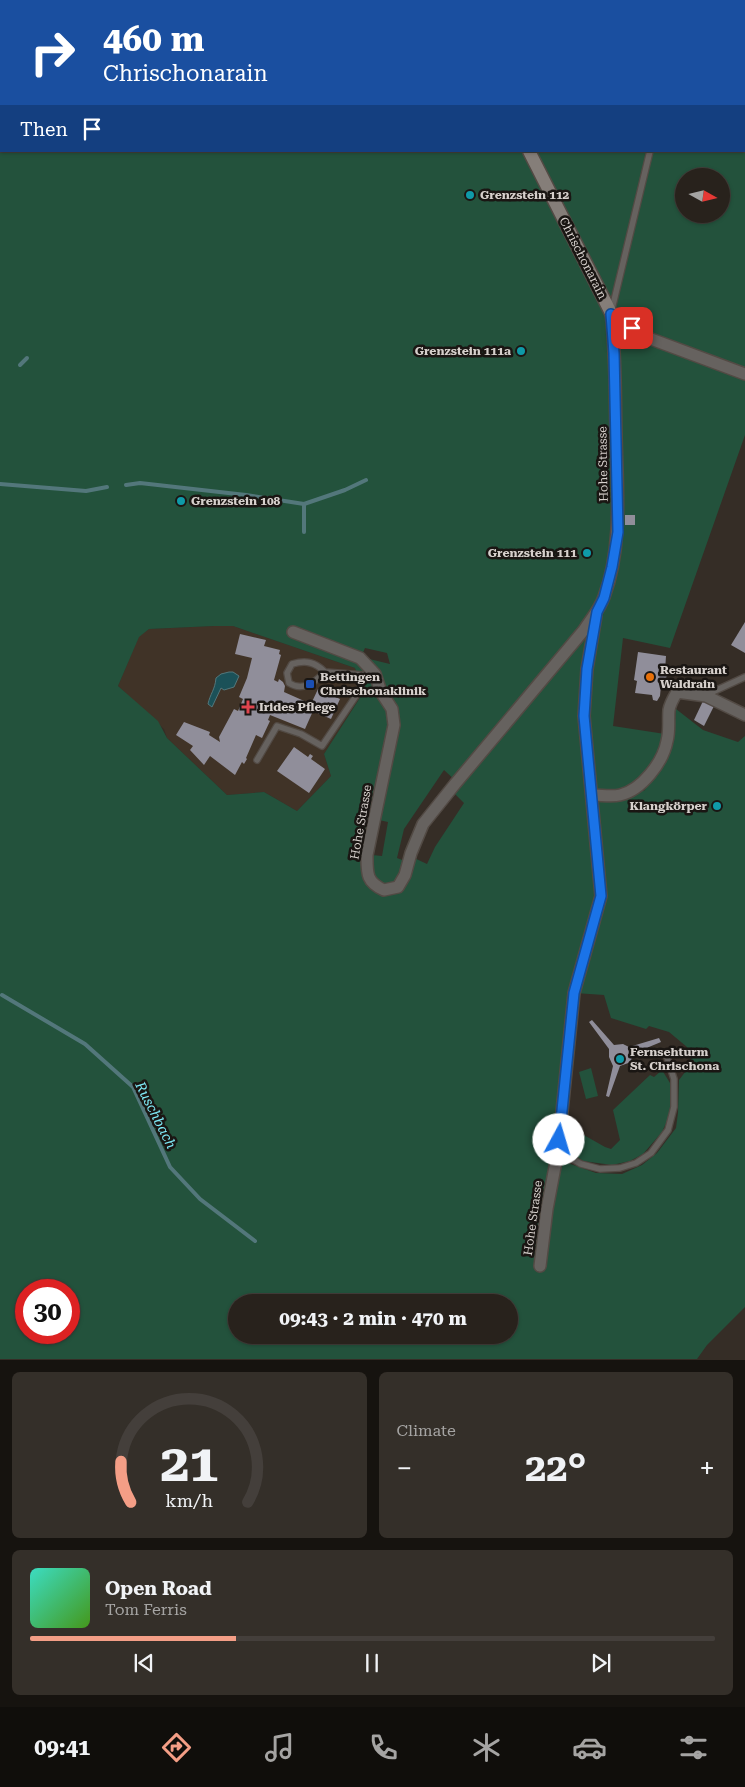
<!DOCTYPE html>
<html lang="en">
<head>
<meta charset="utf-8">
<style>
	body { margin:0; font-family:"Roboto Serif",serif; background:#342f29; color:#f1f3f6; height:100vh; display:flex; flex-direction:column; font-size:19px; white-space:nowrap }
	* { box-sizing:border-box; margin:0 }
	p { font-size:16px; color:#a5a4a3 }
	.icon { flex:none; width:28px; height:28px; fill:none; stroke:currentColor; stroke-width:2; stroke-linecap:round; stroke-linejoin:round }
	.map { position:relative; height:1360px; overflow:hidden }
	.side { display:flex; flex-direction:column; gap:12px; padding:12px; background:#16130f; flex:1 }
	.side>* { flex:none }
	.banner { position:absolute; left:0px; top:0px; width:745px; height:152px; box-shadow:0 1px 4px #0004,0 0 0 1px #443f3b; background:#1a4fa0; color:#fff; overflow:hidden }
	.needle { width:32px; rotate:98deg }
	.fabs { position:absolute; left:675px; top:168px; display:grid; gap:10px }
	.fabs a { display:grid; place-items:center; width:55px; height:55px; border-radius:50%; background:#28221c; box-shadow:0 1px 4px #0004,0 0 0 1px #443f3b; font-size:25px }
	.speed { position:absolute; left:15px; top:1279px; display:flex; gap:10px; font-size:25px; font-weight:700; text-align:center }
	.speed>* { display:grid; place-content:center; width:65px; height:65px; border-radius:50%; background:#28221c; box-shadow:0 1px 4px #0004,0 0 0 1px #443f3b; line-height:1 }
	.speed .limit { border:8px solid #d22; background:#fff; color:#111 }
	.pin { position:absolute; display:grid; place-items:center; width:42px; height:42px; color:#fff; margin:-21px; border-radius:10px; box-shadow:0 2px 8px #0006 }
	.me { position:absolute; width:55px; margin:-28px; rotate:6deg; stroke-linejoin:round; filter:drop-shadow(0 0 4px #0008) }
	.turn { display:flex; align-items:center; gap:18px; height:105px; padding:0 20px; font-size:22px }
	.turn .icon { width:65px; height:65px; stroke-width:2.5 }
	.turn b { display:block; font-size:35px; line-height:42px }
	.then { display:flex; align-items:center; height:48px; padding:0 20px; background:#0003; gap:10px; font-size:19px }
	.big { font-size:38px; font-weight:700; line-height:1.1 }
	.side .card { flex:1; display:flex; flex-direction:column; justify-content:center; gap:8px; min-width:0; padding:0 18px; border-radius:8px; background:#342f29 }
	.side .dial { align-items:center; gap:0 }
	.dial svg { height:130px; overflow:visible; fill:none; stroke:#443f3b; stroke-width:7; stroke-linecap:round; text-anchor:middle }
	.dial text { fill:#f1f3f6; stroke:none }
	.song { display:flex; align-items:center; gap:15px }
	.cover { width:60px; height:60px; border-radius:8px; background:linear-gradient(135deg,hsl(170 70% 55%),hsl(100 70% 35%)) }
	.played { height:5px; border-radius:2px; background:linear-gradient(90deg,#f49e86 30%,#443f3b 30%) }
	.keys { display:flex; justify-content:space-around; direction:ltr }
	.heat { display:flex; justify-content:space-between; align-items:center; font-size:28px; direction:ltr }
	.side .tiles { flex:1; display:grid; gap:12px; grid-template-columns:1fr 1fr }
	.card:last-child { grid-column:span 2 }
	.trip { position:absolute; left:228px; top:1294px; width:290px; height:50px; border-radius:25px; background:#28221c; box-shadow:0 1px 4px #0004,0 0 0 1px #443f3b; font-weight:700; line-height:50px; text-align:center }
	.dock { display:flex; height:80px; justify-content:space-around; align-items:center; background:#100e0b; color:#a5a4a3 }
	.dock .icon { width:35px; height:35px }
	.dock .active { color:#f49e86 }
	.dock b { font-size:22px; color:#f1f3f6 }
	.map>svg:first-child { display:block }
</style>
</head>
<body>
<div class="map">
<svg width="745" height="1360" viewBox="0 0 745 1360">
	<rect width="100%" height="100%" fill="#352d26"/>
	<path fill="#403327" d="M214,626H233L355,668L363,693L324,754L331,776L297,811L264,792L227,795L167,738L164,729L118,686L139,636L149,629Z"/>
	<g fill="#23523c" fill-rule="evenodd">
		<path d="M0,0H745V435L670,648L623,638L613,726L665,734C657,756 648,769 632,786L644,791L667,755L674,734L676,709L703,730L738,742L745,736V1307L707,1345L697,1359H0ZM1,1H744V151H1ZM684,176H721V214H684ZM214,626H233L355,668L363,693L324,754L331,776L297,811L264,792L227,795L167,738L158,721L118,686L139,637L149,629ZM365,648L387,653L390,664L361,657ZM444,770L457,782L451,790L464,803L435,847L427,864L412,857L410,863L397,858L404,829ZM379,820L388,822L382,856L372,855ZM575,993L604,995L611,1018L646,1029L649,1026L669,1032L687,1047L692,1063L679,1080L678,1113L676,1128L657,1153L642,1165L622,1174L596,1173L565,1162L567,1150L583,1161L612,1165L630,1161L643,1154L662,1132L668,1119L670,1108V1083L662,1070L654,1077L650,1075L613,1110L620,1140L611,1149L605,1147L582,1134L560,1130ZM26,1290H69V1332H26ZM236,1302H509V1335H236Z"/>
		<path d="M591,1068L598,1096L586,1099L579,1072Z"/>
	</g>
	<path fill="#1b5158" stroke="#53777b" d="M229,672H233L239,676L234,687L224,690L221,688L212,707L208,704C210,694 215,690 216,678L221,674Z"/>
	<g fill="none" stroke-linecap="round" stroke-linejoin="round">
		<g stroke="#53777b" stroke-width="4">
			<path d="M20,365L27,358"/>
			<path d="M0,484L86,491L107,487"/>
			<path d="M126,485L140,483L246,495L304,504L345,490L366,480"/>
			<path d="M304,504V532"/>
			<path d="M2,995L85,1044L133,1087L170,1167L200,1199L255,1241"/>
		</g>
	</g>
	<g fill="#908e9a">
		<rect x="625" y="515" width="10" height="10"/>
		<path d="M745,622V653L731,645Z"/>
		<path d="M240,634L266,640L264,646L280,650L279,654L281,655L274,680L278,682L279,679L283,682L285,686L284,692L311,704L318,689L340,699L331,719L313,711L305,729L270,715L268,720L270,721L262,738L256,735L246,758L247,759L244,764L242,762L235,775L210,756L204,765L190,750L193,746L176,735L184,722L210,732L209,735L220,742L219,737L234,709L238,711L243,699L239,697L247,678L252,658L235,654Z"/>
		<path d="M638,652L666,656L665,671L667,674L665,685H661L660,696L657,701L653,700L652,695L635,693L637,681L634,680Z"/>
		<path d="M703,701L714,706L704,726L694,720Z"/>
		<path d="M294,747L308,757L310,754L313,756L311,759L325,769L309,793L277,771Z"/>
		<path d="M592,1020L614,1045L623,1044L629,1047L659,1038L661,1042L632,1054L631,1062L620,1066L609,1097L606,1096L613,1066L609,1057V1049L589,1022Z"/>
	</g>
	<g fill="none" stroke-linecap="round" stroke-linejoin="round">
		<defs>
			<g id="lane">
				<path d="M603,0V1"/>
				<path d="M576,1L577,0"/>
				<path d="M623,1L625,0"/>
				<path d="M612,309L650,151"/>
				<path d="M325,672C315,682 303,692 289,683L287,673L292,664C306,660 315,662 325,672L363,675L375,674"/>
				<path d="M706,695L745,677"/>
				<path d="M257,760L277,726L301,734L322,746L360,690L363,675"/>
				<path d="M558,1151L581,1164L600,1169L620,1168L636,1163L651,1153L668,1130L674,1107V1079L667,1057"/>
			</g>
			<g id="street">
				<path d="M611,313L651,339L745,374"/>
				<path d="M293,632L360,658L375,674L381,692L392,709L394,725L367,855C367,873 366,882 384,890L398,887L405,875L411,853L423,824L455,784L584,630C591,619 600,609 604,597C623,545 617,490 616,435C615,395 616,354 611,313"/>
				<path d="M593,795C602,795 611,797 620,795C642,790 663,762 667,741C670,730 668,720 669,710C670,704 674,697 677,692L706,696L745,715"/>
				<path d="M540,1266L547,1209L558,1151L574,993L601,896L584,716L587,669L596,616"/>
			</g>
			<g id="secondary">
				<path d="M481,1V0"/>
				<path d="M529,151L611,313"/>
			</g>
		</defs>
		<use href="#lane" stroke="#524a44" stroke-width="8"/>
		<use href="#street" stroke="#524a44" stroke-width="14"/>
		<use href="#secondary" stroke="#524a44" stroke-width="15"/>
		<use href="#lane" stroke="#66625f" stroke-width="5.5"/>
		<use href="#street" stroke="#66625f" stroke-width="11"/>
		<use href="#secondary" stroke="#857e79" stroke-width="12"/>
	</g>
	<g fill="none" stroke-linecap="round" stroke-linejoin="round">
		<defs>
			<path id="route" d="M559,1140L574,993L601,896L584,716L587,669L597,612L604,598L612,567L618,532L614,353L611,314L632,328"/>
		</defs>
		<use href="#route" stroke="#114b97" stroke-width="12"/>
		<use href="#route" stroke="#1a73e8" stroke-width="9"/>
	</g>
	<g fill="#0f9aa8" stroke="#1a1613" stroke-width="2">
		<circle cx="470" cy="195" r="5"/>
		<circle cx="521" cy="351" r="5"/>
		<circle cx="181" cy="501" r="5"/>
		<circle cx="587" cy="553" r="5"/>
		<circle cx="717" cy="806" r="5"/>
		<circle cx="620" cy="1059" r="5"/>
	</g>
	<circle fill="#e8710a" stroke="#1a1613" stroke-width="2" cx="650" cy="677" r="5"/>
	<rect fill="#1a4fb4" stroke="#1a1613" stroke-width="2" x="305" y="679" width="10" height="10" rx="2.5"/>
	<path fill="#e0444e" stroke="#1a1613" stroke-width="2" d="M245.5 699.5h5v5h5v5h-5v5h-5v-5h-5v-5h5z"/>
	<g text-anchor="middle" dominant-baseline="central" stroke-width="5" stroke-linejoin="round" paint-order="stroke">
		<g font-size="12" font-weight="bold" fill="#d6d0cc" stroke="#1a1613" text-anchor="start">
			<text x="480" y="195">Grenzstein 112</text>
			<text x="511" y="351" text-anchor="end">Grenzstein 111a</text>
			<text x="191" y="501">Grenzstein 108</text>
			<text x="577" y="553" text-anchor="end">Grenzstein 111</text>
			<text x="660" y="670">Restaurant<tspan x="660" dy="14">Waldrain</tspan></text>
			<text x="320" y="677">Bettingen<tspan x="320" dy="14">Chrischonaklinik</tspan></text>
			<text x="259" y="707">Irides Pflege</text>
			<text x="707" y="806" text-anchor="end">Klangkörper</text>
			<text x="630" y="1052">Fernsehturm<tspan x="630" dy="14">St. Chrischona</tspan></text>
		</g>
		<g font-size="12" fill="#d6d0cc" stroke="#1a1613">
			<text transform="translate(583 258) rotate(63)">Chrischonarain</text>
			<text transform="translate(603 464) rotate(-91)">Hohe Strasse</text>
			<text transform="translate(361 822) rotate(-80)">Hohe Strasse</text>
			<text transform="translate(533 1218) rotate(-82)">Hohe Strasse</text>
		</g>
		<g font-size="14" font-style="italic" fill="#7febf8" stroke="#1a1613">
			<text transform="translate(156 1115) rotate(63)">Ruschbach</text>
		</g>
	</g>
</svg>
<div class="fabs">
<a><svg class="needle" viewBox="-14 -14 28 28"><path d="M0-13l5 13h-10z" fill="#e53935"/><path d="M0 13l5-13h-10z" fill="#a5a4a3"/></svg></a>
</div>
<div class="speed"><div class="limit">30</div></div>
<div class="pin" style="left:632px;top:328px;background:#d93025"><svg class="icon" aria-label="arrive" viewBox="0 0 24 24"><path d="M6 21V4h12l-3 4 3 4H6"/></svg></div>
<svg class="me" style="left:559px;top:1140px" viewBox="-20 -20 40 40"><circle r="19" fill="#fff"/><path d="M0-13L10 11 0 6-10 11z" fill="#1a73e8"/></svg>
<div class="trip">09:43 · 2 min · 470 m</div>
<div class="banner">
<div class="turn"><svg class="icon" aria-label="right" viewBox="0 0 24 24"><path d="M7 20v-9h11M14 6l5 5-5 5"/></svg><div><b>460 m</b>Chrischonarain</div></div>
<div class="then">Then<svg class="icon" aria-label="arrive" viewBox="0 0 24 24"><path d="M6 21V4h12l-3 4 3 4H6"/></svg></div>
</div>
</div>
<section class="side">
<div class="tiles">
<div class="card dial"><svg viewBox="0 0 100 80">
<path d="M14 69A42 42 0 1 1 86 69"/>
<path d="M14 69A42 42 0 0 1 8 44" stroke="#f49e86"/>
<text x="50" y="56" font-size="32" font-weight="700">21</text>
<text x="50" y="72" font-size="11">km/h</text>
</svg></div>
<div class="card"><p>Climate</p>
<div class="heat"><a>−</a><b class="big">22°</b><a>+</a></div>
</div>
<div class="card">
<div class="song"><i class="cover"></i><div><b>Open Road</b><p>Tom Ferris</p></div></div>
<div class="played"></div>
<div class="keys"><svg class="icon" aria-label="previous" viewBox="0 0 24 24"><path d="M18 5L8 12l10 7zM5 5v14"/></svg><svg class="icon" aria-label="pause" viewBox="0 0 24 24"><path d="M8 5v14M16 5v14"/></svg><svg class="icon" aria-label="next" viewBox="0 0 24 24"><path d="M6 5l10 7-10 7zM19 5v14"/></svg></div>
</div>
</div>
</section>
<nav class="dock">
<b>09:41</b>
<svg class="icon active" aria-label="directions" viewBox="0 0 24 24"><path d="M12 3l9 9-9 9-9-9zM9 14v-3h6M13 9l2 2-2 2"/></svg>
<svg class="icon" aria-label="music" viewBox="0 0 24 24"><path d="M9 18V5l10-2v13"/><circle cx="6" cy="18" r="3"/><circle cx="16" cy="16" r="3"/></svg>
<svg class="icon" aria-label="phone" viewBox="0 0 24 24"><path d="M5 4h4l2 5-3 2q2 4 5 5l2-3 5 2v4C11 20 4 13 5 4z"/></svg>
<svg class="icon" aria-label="climate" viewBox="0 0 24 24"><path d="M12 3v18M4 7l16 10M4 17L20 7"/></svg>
<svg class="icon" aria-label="car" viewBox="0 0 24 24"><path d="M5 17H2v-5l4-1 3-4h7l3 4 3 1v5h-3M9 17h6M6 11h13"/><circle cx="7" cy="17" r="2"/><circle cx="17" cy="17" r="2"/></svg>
<svg class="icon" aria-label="filters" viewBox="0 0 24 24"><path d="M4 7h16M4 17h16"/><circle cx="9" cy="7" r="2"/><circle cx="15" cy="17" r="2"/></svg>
</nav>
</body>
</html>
